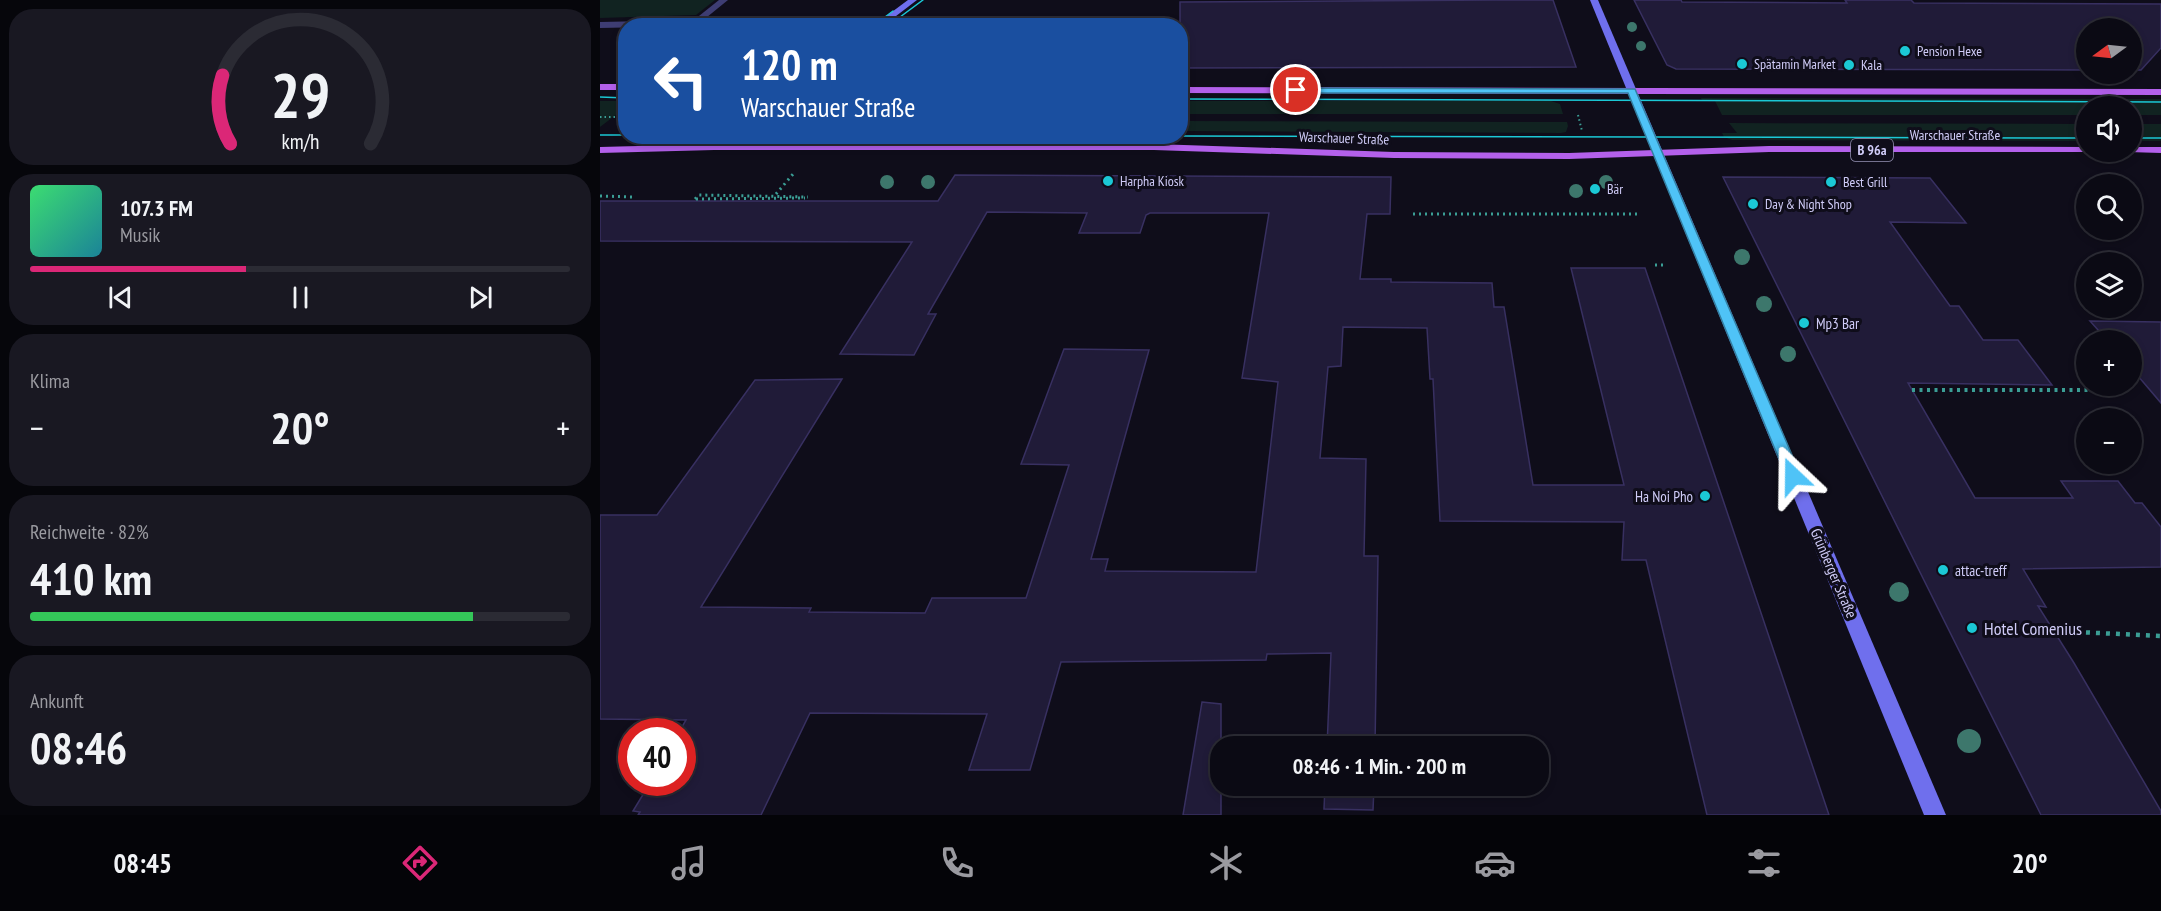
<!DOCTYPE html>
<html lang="de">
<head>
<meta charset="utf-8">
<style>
	body { margin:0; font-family:"PT Sans Narrow",sans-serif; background:#191822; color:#f1f3f6; height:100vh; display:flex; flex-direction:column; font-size:22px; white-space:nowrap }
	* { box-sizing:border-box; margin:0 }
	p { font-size:20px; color:#9a9aa0 }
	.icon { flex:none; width:33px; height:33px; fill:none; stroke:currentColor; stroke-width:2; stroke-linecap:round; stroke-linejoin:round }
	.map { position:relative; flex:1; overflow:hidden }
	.drawer { display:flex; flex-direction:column; gap:9px; padding:9px; background:#06060b; width:600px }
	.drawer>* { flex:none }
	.banner { position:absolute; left:18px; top:18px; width:570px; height:126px; border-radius:24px; box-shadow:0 3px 9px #0003,0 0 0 2px #2b2b34; background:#1a4fa0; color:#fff; overflow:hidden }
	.needle { width:39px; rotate:255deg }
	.controls { position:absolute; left:1476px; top:18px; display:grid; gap:12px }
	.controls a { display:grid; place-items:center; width:66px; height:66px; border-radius:50%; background:#0b0a14; box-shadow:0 3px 9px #0003,0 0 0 2px #2b2b34; font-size:30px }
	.speed { position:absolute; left:18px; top:718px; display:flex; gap:12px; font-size:30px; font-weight:700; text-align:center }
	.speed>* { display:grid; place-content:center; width:78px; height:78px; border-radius:50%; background:#0b0a14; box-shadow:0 3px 9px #0003,0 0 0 2px #2b2b34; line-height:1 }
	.speed .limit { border:9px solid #d22; background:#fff; color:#111 }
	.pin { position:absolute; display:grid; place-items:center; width:51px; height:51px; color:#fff; margin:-26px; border:3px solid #fff; border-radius:50%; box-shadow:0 2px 6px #0007 }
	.me { position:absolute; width:66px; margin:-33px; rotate:337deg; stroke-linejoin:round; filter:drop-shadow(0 0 4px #0008) }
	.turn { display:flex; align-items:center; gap:21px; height:126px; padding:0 24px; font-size:27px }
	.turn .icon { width:78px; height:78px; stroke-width:2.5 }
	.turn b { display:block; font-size:42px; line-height:51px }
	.big { font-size:45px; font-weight:700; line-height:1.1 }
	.drawer .widget { flex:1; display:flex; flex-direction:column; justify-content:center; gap:9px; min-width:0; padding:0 21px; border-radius:24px; background:#191822 }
	.drawer .dial { align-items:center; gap:0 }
	.dial svg { height:156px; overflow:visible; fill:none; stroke:#2b2b34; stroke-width:7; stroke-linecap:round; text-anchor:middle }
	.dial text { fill:#f1f3f6; stroke:none }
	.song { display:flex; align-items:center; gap:18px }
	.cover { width:72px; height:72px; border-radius:9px; background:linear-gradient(135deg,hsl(140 70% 55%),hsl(190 70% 35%)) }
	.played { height:6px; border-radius:3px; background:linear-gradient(90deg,#db2777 40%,#2b2b34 40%) }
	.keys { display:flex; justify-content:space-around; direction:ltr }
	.heat { display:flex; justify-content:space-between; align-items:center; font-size:33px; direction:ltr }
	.charge { height:9px; border-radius:4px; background:linear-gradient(90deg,#34c759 82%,#2b2b34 0) }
	.trip { position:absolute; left:610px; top:736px; width:339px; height:60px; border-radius:24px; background:#0b0a14; box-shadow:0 3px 9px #0003,0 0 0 2px #2b2b34; font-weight:700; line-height:60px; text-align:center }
	.tabs { display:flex; height:96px; justify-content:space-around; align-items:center; background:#040408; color:#9a9aa0 }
	.tabs .icon { width:42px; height:42px }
	.tabs .on { color:#db2777 }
	.tabs b { font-size:27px; color:#f1f3f6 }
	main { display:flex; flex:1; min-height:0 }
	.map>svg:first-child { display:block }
</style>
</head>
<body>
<main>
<section class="drawer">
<div class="widget dial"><svg viewBox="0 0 100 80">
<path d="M14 69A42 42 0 1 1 86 69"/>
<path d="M14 69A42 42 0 0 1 10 34" stroke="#db2777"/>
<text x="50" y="56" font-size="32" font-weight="700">29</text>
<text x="50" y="72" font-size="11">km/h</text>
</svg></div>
<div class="widget">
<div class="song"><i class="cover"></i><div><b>107.3 FM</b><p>Musik</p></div></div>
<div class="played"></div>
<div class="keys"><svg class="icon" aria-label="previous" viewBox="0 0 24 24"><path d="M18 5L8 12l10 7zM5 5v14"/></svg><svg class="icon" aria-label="pause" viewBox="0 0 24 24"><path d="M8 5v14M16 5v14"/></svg><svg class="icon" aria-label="next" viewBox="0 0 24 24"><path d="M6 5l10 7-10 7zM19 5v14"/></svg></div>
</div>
<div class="widget"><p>Klima</p>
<div class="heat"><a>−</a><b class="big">20°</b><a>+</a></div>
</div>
<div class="widget"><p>Reichweite · 82%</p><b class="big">410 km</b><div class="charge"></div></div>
<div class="widget"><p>Ankunft</p><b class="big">08:46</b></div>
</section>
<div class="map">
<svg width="1561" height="815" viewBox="0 0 1561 815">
	<rect width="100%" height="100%" fill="#0f0d1a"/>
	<g fill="#112321">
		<path d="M0,0H115L96,15L0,18Z"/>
		<path d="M1101,98L1561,99V115H1532V106H1486V115H1122L1115,101H1102Z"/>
		<path d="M0,101H25V108L0,127Z"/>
		<path d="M581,101H951L960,104L963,114H581Z"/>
		<path d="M581,121L937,122H967L968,126L966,132L961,133L581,131Z"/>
		<path d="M1129,123L1486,124V141L1132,140L1124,137L1122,133H1137Z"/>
		<rect x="1532" y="124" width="29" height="17"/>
	</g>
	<g fill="#201b38" stroke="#383061" stroke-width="1.5">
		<path d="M897,0H953L976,67L580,68V2Z"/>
		<path d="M1034,0H1081L1082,2L1247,3L1245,0H1311L1314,3L1561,4V48L1541,70H1532V28H1486V70L1076,69L1067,65Z"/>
		<path d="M355,175L791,177L790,214H767L760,279H791V282L892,283L894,307H904L933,485H1024L971,268H1045L1229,815H1107L1046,560H1022L1024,522L840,521L833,379H830L827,328L743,327L741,366L728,367L720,458L766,459L764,556H778L775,747H727L731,653L667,654L666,660L461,662L430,770H369L387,714L210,713L161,815H38L40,812L33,811L50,783H82V732H79L86,720L0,719V515H57L155,380L242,379L101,607L211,608L209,612L325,613L332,598H426L469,465L421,464L464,349L549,350L491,559H508L505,571L656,572L678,382L642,378L669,213H550L546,215L540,233H479L487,213L387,212L328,314H336L314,355L240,354L312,242L0,241V201H338Z"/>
		<path d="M1123,177L1330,178L1366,223L1290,222L1350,306H1359L1383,340H1418L1452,385L1308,383L1375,498H1473L1461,481H1518L1535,503H1542L1561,527V567L1423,569L1446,607L1438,606L1474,663L1561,811V815H1441Z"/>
		<path d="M1490,321L1561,322V403L1532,369V340H1507Z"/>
		<path d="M602,702L621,704V815H583Z"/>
		<path d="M725,786H774L773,810L724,809Z"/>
	</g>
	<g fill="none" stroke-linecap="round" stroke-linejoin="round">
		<g stroke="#3b9e95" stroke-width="2" stroke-dasharray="1.5 3" stroke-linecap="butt">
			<path d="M978,115L982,131"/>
			<path d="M0,117H26"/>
		</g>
		<g stroke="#3b9e95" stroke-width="3" stroke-dasharray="2 4" stroke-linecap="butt">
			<path d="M176,194L194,173"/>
			<path d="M0,196L34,197"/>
			<path d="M95,199L99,195L208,197"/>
			<path d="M96,199L205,198"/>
			<path d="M813,214H1037"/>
			<path d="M1055,265H1066"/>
		</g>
		<g stroke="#3b9e95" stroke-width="4" stroke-dasharray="3 4.5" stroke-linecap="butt">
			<path d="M1486,350H1483L1486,354"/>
			<path d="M1312,390H1515L1511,386"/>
		</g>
		<path stroke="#3b9e95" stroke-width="4.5" stroke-dasharray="4 6" stroke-linecap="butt" d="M1456,631L1561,636"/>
		<path fill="#3e3d73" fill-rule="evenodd" d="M119,0H128L96,26L0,28V22L94,20Z"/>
		<g fill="#6f6fed" fill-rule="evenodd">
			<path d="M308,0H317L283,26H273Z"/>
			<path d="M990,0H998L1346,815H1324Z"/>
		</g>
		<g fill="#b360eb" fill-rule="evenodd">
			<rect x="0" y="84" width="26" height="6"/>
			<path d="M580,87L1561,89V95L580,93Z"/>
			<path d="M114,144H554L794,152L969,153L1169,146L1486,147V152H1490H1169L969,159L794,158L554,150H114L0,153V147Z"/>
			<path d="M1532,147H1561V153L1528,152H1532Z"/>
		</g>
		<g stroke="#1bc8d5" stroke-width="1.5">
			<path d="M273,26L293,11"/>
			<path d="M288,26L323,0"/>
			<path d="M0,97L26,98"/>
			<path d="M580,99L1561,102"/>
			<path d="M0,135H26"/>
			<path d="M580,136L1486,138"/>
			<path d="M1532,138H1561"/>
		</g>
	</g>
	<g fill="#3d776c">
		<circle cx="1032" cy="27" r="5"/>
		<circle cx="1041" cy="46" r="5"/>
		<circle cx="287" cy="182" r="7"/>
		<circle cx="328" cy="182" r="7"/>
		<circle cx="1006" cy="182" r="7"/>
		<circle cx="976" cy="191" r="7"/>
		<circle cx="1142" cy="257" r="8"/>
		<circle cx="1164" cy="304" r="8"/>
		<circle cx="1188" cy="354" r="8"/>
		<circle cx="1299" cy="592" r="10"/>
		<circle cx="1369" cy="741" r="12"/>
	</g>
	<path fill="#4fc3f7" stroke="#337fa1" stroke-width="1.5" d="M692,88L1035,89L1201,476L1198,480H1188L1186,476L1028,93H696L691,90Z"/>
	<g fill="#1bc8d5" stroke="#0f0d1a" stroke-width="2">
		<circle cx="1305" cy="51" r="6"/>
		<circle cx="1142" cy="64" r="6"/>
		<circle cx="1249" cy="65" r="6"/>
		<circle cx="508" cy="181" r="6"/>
		<circle cx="1231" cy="182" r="6"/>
		<circle cx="995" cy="189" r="6"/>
		<circle cx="1153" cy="204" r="6"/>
		<circle cx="1204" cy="323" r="6"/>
		<circle cx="1105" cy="496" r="6"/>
		<circle cx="1343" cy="570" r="6"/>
		<circle cx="1372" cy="628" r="6"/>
	</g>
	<g text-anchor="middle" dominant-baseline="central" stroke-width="6" stroke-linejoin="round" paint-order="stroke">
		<g font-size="14" fill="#d0ccf8" stroke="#0f0d1a" text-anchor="start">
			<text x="1317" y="51">Pension Hexe</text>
			<text x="1154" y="64">Spätamin Market</text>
			<text x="1261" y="65">Kala</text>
			<text x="520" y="181">Harpha Kiosk</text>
			<text x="1243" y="182">Best Grill</text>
			<text x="1007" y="189">Bär</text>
			<text x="1165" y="204">Day &amp; Night Shop</text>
		</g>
		<g font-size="14" fill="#d0ccf8" stroke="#0f0d1a">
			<text x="1355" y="135">Warschauer Straße</text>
			<text transform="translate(744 138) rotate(2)">Warschauer Straße</text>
		</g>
		<rect fill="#0f0d1a" stroke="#9693b5" stroke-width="1.5" x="1251" y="139" width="42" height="22" rx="4.5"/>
		<g font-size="14" font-weight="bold" fill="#d0ccf8">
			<text x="1272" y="150">B 96a</text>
		</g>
		<g font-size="15" fill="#d0ccf8" stroke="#0f0d1a" text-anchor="start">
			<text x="1216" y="323">Mp3 Bar</text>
			<text x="1093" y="496" text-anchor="end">Ha Noi Pho</text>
			<text x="1355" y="570">attac-treff</text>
		</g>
		<g font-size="15" fill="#d0ccf8" stroke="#0f0d1a">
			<text transform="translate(1234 573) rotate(67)">Grünberger Straße</text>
		</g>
		<g font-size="18" fill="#d0ccf8" stroke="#0f0d1a" text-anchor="start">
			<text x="1384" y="628">Hotel Comenius</text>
		</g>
	</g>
</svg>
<div class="controls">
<a><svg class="needle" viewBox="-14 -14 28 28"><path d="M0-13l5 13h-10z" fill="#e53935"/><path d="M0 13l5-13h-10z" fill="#9a9aa0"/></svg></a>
<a><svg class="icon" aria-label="sound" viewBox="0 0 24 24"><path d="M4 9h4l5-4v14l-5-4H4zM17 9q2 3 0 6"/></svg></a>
<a><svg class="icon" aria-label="search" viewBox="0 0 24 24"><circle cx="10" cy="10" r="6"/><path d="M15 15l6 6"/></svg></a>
<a><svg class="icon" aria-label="layers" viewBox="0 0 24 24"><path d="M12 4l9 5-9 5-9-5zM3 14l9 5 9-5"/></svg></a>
<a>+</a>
<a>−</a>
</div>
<div class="speed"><div class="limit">40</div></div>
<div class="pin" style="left:696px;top:90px;background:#d93025"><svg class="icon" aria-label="arrive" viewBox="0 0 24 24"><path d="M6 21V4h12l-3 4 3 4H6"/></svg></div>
<svg class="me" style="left:1193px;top:476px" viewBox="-20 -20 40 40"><path d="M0-17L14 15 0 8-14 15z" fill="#4fc3f7" stroke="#fff" stroke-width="4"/></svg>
<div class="trip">08:46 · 1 Min. · 200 m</div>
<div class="banner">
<div class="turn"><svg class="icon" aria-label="left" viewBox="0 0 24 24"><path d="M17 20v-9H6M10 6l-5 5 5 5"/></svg><div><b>120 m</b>Warschauer Straße</div></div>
</div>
</div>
</main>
<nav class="tabs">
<b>08:45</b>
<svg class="icon on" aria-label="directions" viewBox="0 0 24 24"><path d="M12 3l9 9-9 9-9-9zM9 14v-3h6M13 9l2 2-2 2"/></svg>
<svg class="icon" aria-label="music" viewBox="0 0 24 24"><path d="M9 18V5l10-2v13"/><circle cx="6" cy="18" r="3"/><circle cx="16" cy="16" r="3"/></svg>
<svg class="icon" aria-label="phone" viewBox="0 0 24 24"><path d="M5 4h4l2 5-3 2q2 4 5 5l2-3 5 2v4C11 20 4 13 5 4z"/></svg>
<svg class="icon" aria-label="climate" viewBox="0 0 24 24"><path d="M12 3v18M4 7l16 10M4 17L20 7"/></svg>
<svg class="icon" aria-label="car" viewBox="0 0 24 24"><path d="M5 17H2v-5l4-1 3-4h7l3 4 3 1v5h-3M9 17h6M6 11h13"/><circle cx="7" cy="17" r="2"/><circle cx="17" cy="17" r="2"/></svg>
<svg class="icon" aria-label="filters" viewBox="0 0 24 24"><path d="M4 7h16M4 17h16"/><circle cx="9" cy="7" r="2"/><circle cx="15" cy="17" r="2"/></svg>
<b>20°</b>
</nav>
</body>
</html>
